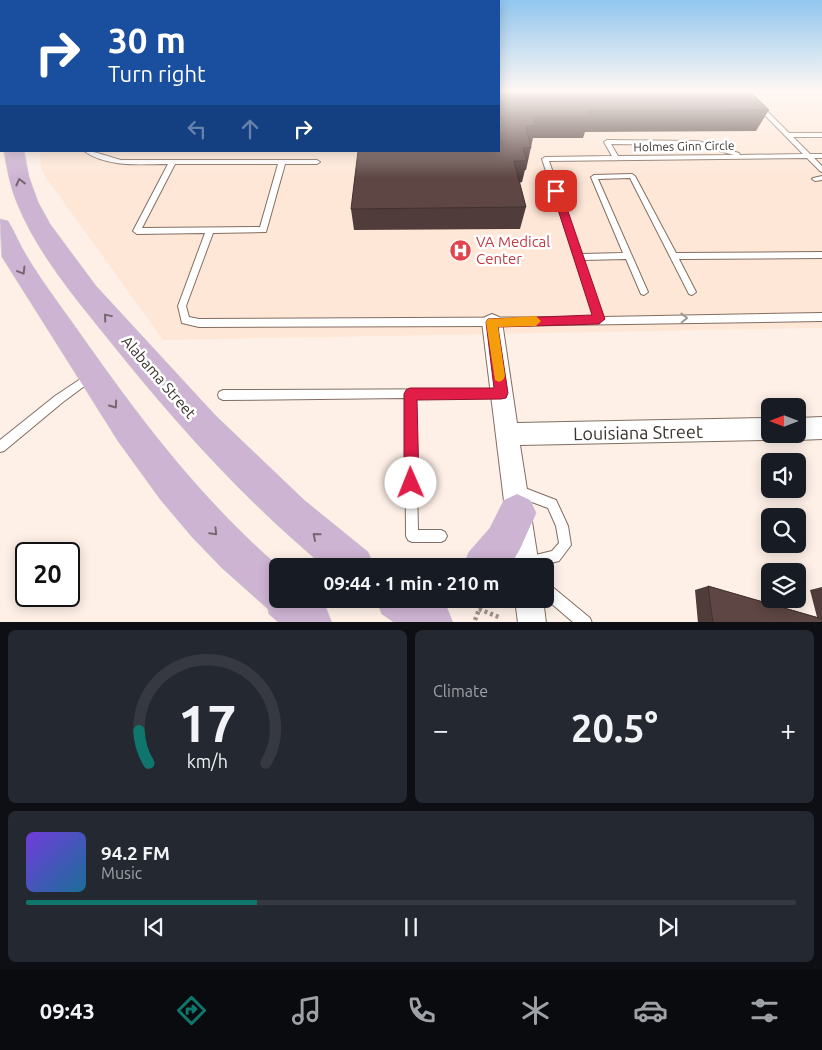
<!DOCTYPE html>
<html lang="en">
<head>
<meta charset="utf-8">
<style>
	body { margin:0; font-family:Ubuntu,sans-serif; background:#242831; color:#f1f3f6; height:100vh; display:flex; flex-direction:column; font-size:19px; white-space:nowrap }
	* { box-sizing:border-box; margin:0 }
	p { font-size:16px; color:#9ea1a6 }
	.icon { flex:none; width:28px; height:28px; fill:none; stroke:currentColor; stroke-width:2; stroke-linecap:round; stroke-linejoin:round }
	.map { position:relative; height:622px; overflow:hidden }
	.drawer { display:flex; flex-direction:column; gap:8px; padding:8px; background:#0d0f14; flex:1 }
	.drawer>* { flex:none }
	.banner { position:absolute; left:0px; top:0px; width:500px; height:152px; box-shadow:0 2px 12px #0003; background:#1a4fa0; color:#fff; overflow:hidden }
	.needle { width:32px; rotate:270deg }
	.fabs { position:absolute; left:761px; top:398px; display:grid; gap:10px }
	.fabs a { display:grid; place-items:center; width:45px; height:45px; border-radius:8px; background:#171b24; box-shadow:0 2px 12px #0003; font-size:25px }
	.speed { position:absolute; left:15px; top:542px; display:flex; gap:10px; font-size:25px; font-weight:700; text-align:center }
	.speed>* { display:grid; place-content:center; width:65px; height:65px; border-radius:50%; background:#171b24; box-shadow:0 2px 12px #0003; line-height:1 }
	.speed .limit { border:2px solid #111; border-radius:8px; background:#fff; color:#111 }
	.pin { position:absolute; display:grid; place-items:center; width:42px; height:42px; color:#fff; margin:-21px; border-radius:10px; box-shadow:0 2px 8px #0006 }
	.me { position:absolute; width:55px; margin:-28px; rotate:359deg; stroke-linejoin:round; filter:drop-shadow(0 0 4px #0008) }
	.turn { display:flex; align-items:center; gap:18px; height:105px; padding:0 25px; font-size:22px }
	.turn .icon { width:65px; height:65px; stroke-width:2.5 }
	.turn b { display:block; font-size:35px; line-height:42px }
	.lanes { display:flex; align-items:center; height:48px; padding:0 25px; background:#0003; justify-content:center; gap:25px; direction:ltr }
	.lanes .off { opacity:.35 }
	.big { font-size:38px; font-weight:600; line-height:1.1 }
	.drawer .tile { flex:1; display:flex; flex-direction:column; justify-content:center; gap:8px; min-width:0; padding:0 18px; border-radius:8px; background:#242831 }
	.drawer .dial { align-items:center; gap:0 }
	.dial svg { height:130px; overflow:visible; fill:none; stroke:#363941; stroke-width:7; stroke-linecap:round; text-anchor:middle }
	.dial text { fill:#f1f3f6; stroke:none }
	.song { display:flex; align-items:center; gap:15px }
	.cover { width:60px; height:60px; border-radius:8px; background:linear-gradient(135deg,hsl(260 70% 55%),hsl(200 70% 35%)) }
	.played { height:5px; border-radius:2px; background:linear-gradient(90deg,#0f766e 30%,#363941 30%) }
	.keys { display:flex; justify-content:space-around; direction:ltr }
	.heat { display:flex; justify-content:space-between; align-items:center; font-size:28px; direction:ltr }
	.drawer .tiles { flex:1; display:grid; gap:8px; grid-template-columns:1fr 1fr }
	.tile:last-child { grid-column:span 2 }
	.trip { position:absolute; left:269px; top:558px; width:285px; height:50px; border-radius:8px; background:#171b24; box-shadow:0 2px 12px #0003; font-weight:600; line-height:50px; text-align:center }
	.tab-bar { display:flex; height:80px; justify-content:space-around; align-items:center; background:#090b0e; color:#9ea1a6 }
	.tab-bar .icon { width:35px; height:35px }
	.tab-bar .selected { color:#0f766e }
	.tab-bar b { font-size:22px; color:#f1f3f6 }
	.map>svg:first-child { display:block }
</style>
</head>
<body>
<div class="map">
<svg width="822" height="623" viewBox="0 0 822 623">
	<rect width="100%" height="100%" fill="#fef0e7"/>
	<path fill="#fee7d7" d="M499,91H822V328L163,340L42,172L39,151H499Z"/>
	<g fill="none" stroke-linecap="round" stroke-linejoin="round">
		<defs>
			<g id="service">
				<path d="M741,91H747L789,133H822V137H793L810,154H822V158H814L822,166V172L820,171L807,158L549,161L581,254L623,253L591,177L594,175L632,174L635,176L676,253L822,252V258L679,259L696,292L692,295L689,294L630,178L598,179L648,292L644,295L641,294L626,259L583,260L603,317L822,313V321L492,326L199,327L182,323L178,306L205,233L137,234L133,231L168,164C141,164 108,168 84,151C96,151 109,157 121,160H317L320,162L317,164H285L266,232L213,233L186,306L189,317L199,319L594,317L542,159L545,157L612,156L604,142L607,140L698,141L739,153L740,155L803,154ZM611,144L698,145L734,155L618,156ZM175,164H278L260,227L142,228Z"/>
				<path d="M822,176V180L815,181L812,179L813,178Z"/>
				<path d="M91,372L94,373L96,376L94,379L63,402L4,451L0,452V440L55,396Z"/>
				<path d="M501,389L505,390L506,393L505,396L501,397L415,398L418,530H441L445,532L447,536L445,540L441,542H412L408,540L406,536L405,398L223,400L219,398L218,395L219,392L223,390Z"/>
				<path d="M517,485L556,500L568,526L571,545L559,561L538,566H522L521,562L523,558L552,551L559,543L556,526L548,508L513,495L511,491L513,487Z"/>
				<path d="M545,584L550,585L590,618L592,623H574L545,598Z"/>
			</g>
			<g id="minor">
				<path d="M492,314L499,317L502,322L517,423L770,418V434H779L778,437L770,440L520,445L539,566H512L482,322L485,317Z"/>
				<path d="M822,417V439L798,440L790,437L789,434H798V418Z"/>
				<path d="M515,599H543L546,623H518Z"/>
			</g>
			<g id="primary">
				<path d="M4,151H24L29,177L38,202L50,224L96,286L215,415L304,500L368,552L374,566H324C242,498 171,418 105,335C72,294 37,252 17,203C10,186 7,169 4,151Z"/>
				<path d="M0,219L8,221C15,232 19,244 26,255C44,285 66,313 86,342C143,423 203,501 278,566V599H315L326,608L332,623H279L269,614L268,609L222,568L192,537L160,499L118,441L2,257Z"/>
				<path d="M517,494L530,500L536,513L520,549L510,566H463L469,552L490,528L504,500Z"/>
				<path d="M376,599H433L447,608L453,623H395L382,614Z"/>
			</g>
		</defs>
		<use href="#service" stroke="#826e61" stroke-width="2"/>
		<use href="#minor" stroke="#826e61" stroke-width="2"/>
		<use href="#primary" stroke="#d4d2d1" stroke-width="1"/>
		<g stroke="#9f948c" stroke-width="4.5" stroke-dasharray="3 3" stroke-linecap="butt">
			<path d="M479,609L501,618"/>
			<path d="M475,620L483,599"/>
		</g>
		<use href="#service" fill="#fff" fill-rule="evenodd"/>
		<use href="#minor" fill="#fff" fill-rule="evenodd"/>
		<use href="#primary" fill="#ceb4d3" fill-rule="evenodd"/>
	</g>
	<g fill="#503c3a">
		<path d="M499,91L769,110L756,131L585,132L583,138H533L526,170H525L522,182L519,183L526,207L520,229L354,230L351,209Z"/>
		<path d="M708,586L817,617L810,590L822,587V623H698L695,590Z"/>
	</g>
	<g fill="#5d4644" stroke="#413130">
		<path d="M499,91H750L769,110L587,111L590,117H533L536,126H526L531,148H523L527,161H514L526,207L351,209L358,151H499Z"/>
		<path d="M708,586L822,619V623H713Z"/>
	</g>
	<defs><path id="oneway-chevron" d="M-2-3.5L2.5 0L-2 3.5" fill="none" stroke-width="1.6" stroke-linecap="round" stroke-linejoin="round" transform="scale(1.25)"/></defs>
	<g stroke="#76676f">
		<use href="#oneway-chevron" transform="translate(20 182) rotate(-104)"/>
		<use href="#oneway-chevron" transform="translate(22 271) rotate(59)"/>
		<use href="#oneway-chevron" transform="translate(107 317) rotate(-130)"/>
		<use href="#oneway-chevron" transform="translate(114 405) rotate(55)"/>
		<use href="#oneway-chevron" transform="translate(214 532) rotate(46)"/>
		<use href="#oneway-chevron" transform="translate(316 536) rotate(-140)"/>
	</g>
	<use stroke="#9d9996" href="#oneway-chevron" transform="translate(684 318) rotate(-1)"/>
	<linearGradient id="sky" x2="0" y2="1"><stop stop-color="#91c6ee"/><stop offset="0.51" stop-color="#fff8f4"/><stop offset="1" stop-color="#fff8f4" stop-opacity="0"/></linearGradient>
	<rect width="822" height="178" fill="url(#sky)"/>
	<path fill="#e11d48" stroke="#92132f" d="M553,189H556L561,191L605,319L599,324L498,327L508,393L506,398L501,399L417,400L419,483L417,488L411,490L406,488L404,483V394L406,390L410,388H494L486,322L488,319L592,315L552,191Z"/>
	<path fill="#f59e0b" d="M536,316L541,321L536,326L498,327L505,376L503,380L499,382L495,380L486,322L488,319Z"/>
	<defs>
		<symbol id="hospital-disc" viewBox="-11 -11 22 22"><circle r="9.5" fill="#e0444e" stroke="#fff"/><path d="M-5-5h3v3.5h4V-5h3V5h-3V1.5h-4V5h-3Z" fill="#fff"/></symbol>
	</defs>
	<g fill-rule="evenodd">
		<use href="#hospital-disc" x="448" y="238" width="25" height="25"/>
	</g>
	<g text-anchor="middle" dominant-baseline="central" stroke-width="5" stroke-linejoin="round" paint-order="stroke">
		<g font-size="12" fill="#3b332d" stroke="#fff">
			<text transform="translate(684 146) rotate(-1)">Holmes Ginn Circle</text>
		</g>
		<g font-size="15" fill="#be3a42" stroke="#fff" text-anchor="start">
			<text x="476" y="241">VA Medical<tspan x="476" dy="17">Center</tspan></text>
		</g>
		<g font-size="15" fill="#3b332d" stroke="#fff">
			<text transform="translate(159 377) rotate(49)">Alabama Street</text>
		</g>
		<g font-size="18" fill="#3b332d" stroke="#fff">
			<text transform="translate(638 432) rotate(-1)">Louisiana Street</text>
		</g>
	</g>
</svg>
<div class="fabs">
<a><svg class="needle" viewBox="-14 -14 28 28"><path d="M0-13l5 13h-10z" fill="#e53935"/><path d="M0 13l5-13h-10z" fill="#9ea1a6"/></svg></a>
<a><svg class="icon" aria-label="sound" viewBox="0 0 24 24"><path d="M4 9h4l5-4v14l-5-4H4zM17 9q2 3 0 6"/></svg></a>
<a><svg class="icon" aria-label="search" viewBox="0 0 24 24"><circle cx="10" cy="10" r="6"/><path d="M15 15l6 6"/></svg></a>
<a><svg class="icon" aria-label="layers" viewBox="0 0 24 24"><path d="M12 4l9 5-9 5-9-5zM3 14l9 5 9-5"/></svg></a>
</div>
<div class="speed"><div class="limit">20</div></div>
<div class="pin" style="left:556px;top:191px;background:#d93025"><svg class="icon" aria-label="arrive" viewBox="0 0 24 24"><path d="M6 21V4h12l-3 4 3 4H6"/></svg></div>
<svg class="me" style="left:411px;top:483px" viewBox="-20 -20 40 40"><circle r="19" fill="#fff"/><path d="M0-13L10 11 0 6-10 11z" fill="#e11d48"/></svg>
<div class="trip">09:44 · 1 min · 210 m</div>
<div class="banner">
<div class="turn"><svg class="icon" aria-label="right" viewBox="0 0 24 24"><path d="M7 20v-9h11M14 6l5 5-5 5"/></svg><div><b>30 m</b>Turn right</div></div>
<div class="lanes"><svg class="icon off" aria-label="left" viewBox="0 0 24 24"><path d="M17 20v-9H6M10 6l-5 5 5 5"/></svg><svg class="icon off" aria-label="ahead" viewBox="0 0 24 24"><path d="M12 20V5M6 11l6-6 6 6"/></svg><svg class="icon" aria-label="right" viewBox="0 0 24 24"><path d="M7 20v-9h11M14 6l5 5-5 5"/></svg></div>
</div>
</div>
<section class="drawer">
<div class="tiles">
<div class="tile dial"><svg viewBox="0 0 100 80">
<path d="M14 69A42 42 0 1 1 86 69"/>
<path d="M14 69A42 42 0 0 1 8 49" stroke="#0f766e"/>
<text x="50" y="56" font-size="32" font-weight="700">17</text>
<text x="50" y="72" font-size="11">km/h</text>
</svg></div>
<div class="tile"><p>Climate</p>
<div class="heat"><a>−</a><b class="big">20.5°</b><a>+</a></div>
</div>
<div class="tile">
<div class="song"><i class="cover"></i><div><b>94.2 FM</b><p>Music</p></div></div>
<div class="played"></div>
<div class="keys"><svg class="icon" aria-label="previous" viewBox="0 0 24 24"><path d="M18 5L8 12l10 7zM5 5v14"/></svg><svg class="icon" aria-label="pause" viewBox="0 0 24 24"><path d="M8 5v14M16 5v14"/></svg><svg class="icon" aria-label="next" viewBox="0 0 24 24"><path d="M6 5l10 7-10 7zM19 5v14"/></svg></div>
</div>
</div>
</section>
<nav class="tab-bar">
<b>09:43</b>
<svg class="icon selected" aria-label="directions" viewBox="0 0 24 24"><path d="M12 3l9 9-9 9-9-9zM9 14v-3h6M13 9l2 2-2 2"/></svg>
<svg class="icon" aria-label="music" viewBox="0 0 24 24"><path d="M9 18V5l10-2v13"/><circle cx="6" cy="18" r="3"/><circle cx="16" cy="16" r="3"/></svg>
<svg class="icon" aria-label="phone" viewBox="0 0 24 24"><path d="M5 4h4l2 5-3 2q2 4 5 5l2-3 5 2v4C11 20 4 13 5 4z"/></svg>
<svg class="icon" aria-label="climate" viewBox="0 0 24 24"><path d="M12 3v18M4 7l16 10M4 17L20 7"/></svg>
<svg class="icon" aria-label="car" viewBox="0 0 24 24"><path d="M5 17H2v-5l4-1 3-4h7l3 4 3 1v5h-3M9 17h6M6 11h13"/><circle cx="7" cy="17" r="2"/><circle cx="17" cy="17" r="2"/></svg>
<svg class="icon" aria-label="filters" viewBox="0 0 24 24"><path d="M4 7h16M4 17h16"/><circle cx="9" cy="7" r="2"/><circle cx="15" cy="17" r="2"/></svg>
</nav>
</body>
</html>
